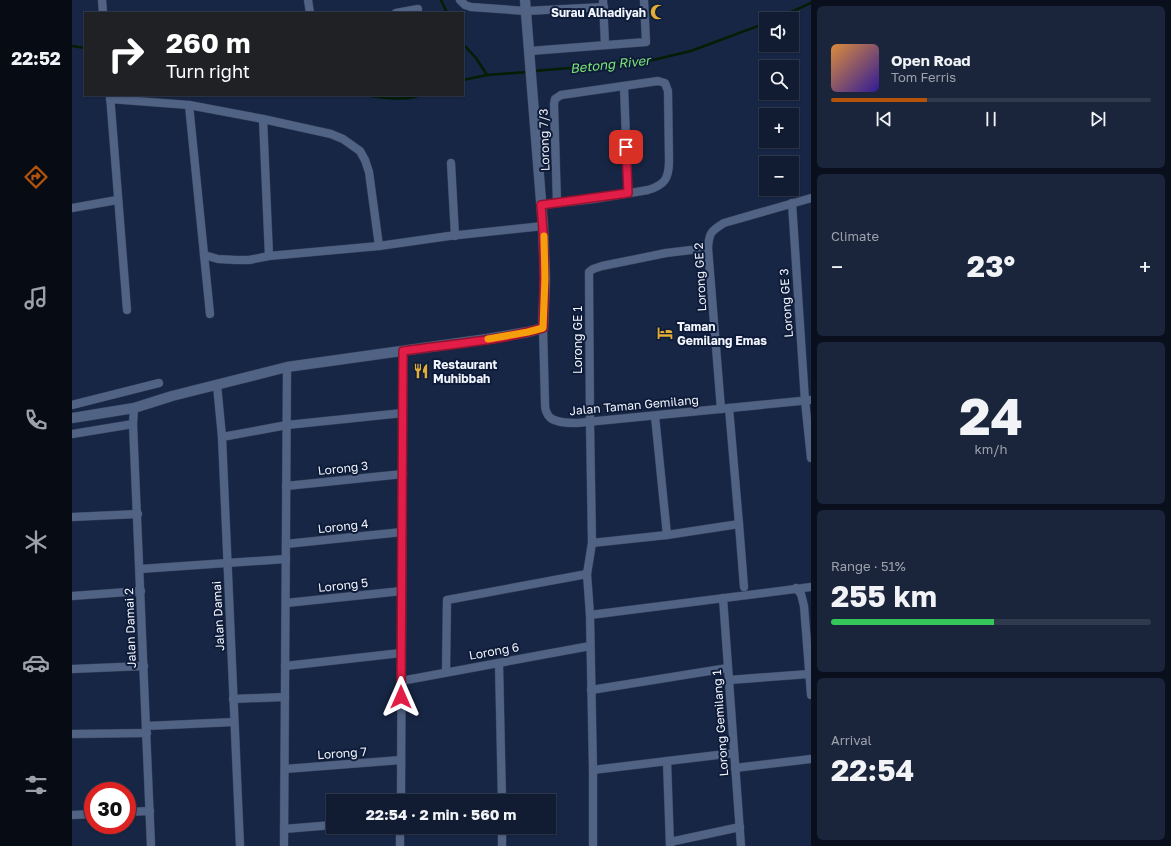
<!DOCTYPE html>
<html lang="en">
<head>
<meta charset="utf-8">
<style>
	body { margin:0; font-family:"Golos Text",sans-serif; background:#1a253b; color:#f1f3f6; height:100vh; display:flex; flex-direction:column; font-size:15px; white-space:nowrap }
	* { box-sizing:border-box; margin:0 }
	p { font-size:13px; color:#9ca1ac }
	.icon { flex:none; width:22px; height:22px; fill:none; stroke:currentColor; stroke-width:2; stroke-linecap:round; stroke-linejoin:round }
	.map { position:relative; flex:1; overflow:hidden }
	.panel { display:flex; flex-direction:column; gap:6px; padding:6px; background:#090f1c; width:360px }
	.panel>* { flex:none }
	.banner { position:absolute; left:12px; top:12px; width:380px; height:84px; border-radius:0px; box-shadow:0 1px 3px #0004,0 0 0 1px #303a4e; background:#202124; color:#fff; overflow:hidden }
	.buttons { position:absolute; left:687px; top:12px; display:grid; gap:8px }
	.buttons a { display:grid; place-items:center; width:40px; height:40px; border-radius:0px; background:#111c33; box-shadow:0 1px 3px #0004,0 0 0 1px #303a4e; font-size:20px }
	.speed { position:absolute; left:12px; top:782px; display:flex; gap:8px; font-size:20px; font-weight:700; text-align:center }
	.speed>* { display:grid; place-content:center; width:52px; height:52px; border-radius:50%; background:#111c33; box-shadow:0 1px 3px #0004,0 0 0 1px #303a4e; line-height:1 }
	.speed .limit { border:6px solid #d22; background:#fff; color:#111 }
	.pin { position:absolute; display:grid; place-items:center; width:34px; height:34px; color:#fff; margin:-17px; border-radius:8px; box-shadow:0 2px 6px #0006 }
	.me { position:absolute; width:44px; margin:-22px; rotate:0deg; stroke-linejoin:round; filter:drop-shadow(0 0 3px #0008) }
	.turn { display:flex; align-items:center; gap:14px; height:84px; padding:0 16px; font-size:18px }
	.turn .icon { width:52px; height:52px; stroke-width:2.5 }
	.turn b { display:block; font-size:28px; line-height:34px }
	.big { font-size:30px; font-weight:700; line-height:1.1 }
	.panel .widget { flex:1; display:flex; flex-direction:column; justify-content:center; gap:6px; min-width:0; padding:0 14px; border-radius:6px; background:#1a253b }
	.panel .dial { align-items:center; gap:0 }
	.dial b { font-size:52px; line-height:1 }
	.song { display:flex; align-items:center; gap:12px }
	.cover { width:48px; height:48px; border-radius:6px; background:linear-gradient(135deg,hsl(30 70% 55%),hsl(250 70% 35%)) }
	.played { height:4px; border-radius:2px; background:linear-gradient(90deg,#b45309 30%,#303a4e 30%) }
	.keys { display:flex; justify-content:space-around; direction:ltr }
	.heat { display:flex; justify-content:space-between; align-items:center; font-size:22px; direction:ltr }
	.charge { height:6px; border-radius:3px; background:linear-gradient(90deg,#34c759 51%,#303a4e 0) }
	.trip { position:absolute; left:254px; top:794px; width:230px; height:40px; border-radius:0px; background:#111c33; box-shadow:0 1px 3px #0004,0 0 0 1px #303a4e; font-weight:700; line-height:40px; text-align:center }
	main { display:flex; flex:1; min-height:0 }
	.tab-bar { display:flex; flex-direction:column; width:72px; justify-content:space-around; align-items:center; background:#070b14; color:#9ca1ac }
	.tab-bar .icon { width:28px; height:28px }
	.tab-bar .on { color:#b45309 }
	.tab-bar b { font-size:18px; color:#f1f3f6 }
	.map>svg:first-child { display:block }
</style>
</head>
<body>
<main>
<nav class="tab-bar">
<b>22:52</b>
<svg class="icon on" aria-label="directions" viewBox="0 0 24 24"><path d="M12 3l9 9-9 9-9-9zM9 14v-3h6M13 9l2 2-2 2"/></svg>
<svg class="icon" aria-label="music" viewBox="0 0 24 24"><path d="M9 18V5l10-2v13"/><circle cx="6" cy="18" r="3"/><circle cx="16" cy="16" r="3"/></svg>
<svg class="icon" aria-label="phone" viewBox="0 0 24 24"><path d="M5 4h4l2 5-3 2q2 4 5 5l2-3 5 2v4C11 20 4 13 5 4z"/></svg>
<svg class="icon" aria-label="climate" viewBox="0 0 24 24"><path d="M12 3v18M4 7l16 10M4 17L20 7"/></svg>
<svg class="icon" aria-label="car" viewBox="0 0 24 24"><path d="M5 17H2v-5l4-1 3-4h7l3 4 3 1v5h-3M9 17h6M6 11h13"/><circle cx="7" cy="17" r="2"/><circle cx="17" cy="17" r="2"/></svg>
<svg class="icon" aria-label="filters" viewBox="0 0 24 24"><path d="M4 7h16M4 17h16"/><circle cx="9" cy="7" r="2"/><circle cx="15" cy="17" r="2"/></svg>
</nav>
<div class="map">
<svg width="739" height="846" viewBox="0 0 739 846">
	<rect width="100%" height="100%" fill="#172644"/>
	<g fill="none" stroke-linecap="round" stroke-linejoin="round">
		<g stroke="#041d03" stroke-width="2.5">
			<path d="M369,0L375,13"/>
			<path d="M704,19L739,3"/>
			<path d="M391,44L404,58L415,75"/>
			<path d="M0,46L13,48"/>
			<path d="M461,71L572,62L619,51L694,23"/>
			<path d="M391,80L415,75L456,72"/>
			<path d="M290,95C310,97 330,102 349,95"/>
		</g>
		<defs>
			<g id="minor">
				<path d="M30,0L31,13"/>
				<path d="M236,0L238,13"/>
				<path d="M388,0L393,5L399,7L454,11L532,7"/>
				<path d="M531,0L533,45"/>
				<path d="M324,13L346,9"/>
				<path d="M458,51L574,42L572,0"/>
				<path d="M552,86L556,193"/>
				<path d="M38,95L55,310"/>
				<path d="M38,99L117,105L191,119L259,134L271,139L288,151L293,160L297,172L307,246"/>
				<path d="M117,105L138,314"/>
				<path d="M191,119L197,256"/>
				<path d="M379,163L383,236"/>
				<path d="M720,203L733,401L739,458"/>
				<path d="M469,205L522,199L576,190C593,185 597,178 597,161L596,91L593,83L586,81L489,95L483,99L482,104L485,203"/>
				<path d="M0,208L45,200"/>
				<path d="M132,255L146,259L164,260H177L197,256L307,246L377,236L471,226"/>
				<path d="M471,328L473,403C473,406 473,410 475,413C478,423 496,423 505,423L739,400"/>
				<path d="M145,385L150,437L168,846"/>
				<path d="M0,405L87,383"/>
				<path d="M62,408L61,424L79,846"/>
				<path d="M657,408L667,524L672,587"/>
				<path d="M649,409L636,248C637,233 639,231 652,223L739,198"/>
				<path d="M583,416L595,535"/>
				<path d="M0,434L61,424"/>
				<path d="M150,437L215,425L331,413"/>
				<path d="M214,486L331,474"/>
				<path d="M0,517L66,514"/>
				<path d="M520,543L595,535L667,524"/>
				<path d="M214,544L330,532"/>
				<path d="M68,569L214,559"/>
				<path d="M724,588L729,594L732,606L739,695"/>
				<path d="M0,596L69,591"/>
				<path d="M651,598L669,846"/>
				<path d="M214,603L330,591"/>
				<path d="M518,615L739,587"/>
				<path d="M427,663L430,801"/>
				<path d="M213,666L329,653"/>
				<path d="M0,669L72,666"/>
				<path d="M374,672L375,600L515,574"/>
				<path d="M657,680L737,674"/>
				<path d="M329,681L518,646"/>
				<path d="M519,690L656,668"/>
				<path d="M161,699L213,697"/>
				<path d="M74,726L162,722"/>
				<path d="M0,734L75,733"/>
				<path d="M595,761L598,846"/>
				<path d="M663,768L739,759"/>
				<path d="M213,769L329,760"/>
				<path d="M521,770L662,753"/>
				<path d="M329,801L331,351"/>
				<path d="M55,812L78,811"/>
				<path d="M0,815L21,814"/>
				<path d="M430,827V846"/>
				<path d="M212,829L261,825"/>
				<path d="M598,842L668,827"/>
				<path d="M212,846L215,367"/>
				<path d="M328,846V827"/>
				<path d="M521,846V770L518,615L515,574L520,543L518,422L517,272L521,269L530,266L594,253L636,248"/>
			</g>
			<path id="tertiary" d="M0,418L62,408L100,396L215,367L415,339L456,332L471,328L473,278L471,226L453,0"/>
		</defs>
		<use href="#minor" stroke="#374158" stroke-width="9"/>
		<use href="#tertiary" stroke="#374158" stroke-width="11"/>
		<use href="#minor" stroke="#506385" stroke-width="8"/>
		<use href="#tertiary" stroke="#506385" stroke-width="10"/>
	</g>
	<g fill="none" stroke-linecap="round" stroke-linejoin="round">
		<defs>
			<path id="route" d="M329,697L331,351C378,344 426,341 471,328C473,287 473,246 469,205L556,193L554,147"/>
		</defs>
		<use href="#route" stroke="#92132f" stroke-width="10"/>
		<use href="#route" stroke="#e11d48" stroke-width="7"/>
		<path stroke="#f59e0b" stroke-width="7" d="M416,339L456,332L471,328L473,278L472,236"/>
	</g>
	<defs>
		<symbol id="mosque-bare" viewBox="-9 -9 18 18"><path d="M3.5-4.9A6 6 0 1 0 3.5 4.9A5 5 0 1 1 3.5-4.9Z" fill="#e4ad35" stroke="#0e1c39" stroke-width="2.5" paint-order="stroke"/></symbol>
		<symbol id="hotel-bare" viewBox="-9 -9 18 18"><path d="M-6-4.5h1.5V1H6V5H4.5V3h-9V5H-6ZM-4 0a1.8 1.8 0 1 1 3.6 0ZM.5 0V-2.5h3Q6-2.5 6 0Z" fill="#e4ad35" stroke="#0e1c39" stroke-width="2.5" paint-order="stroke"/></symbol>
		<symbol id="restaurant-bare" viewBox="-9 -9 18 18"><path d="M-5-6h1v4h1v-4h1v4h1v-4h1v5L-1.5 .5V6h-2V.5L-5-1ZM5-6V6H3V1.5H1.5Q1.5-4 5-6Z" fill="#e4ad35" stroke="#0e1c39" stroke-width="2.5" paint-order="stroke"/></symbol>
	</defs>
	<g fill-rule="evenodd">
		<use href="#mosque-bare" x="575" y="1" width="22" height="22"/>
		<use href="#hotel-bare" x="582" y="322" width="22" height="22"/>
		<use href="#restaurant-bare" x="338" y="360" width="22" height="22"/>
	</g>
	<g text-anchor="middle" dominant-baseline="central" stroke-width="4" stroke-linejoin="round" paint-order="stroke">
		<g font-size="12" font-weight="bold" fill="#f1f5fd" stroke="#0e1c39" text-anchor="start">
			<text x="574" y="12" text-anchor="end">Surau Alhadiyah</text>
			<text x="605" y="326">Taman<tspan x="605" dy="14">Gemilang Emas</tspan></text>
			<text x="361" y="364">Restaurant<tspan x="361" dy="14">Muhibbah</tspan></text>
		</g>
		<g font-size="12" fill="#f1f5fd" stroke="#0e1c39">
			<text transform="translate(472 140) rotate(-92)">Lorong 7/3</text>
			<text transform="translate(628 277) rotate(-93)">Lorong GE 2</text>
			<text transform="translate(714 303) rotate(-94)">Lorong GE 3</text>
			<text transform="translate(505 340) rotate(-90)">Lorong GE 1</text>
			<text transform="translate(562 405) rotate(-5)">Jalan Taman Gemilang</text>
			<text transform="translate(271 468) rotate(-6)">Lorong 3</text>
			<text transform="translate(271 526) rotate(-6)">Lorong 4</text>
			<text transform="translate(271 585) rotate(-6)">Lorong 5</text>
			<text transform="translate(146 616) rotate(-93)">Jalan Damai</text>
			<text transform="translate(58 628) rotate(-92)">Jalan Damai 2</text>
			<text transform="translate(422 651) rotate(-10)">Lorong 6</text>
			<text transform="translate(648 723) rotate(-94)">Lorong Gemilang 1</text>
			<text transform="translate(270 753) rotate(-4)">Lorong 7</text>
		</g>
		<g font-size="13" font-style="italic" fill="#7ce576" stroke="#0e1c39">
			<text transform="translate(538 64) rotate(-6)">Betong River</text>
		</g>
	</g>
</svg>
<div class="buttons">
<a><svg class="icon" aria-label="sound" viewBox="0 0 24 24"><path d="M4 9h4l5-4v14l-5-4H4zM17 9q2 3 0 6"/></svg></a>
<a><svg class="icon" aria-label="search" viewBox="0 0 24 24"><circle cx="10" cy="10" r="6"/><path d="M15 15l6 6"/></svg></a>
<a>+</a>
<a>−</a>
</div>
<div class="speed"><div class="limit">30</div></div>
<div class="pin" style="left:554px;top:147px;background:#d93025"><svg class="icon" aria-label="arrive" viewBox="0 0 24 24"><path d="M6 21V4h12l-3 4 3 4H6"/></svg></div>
<svg class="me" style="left:329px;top:697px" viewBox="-20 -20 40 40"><path d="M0-17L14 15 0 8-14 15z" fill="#e11d48" stroke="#fff" stroke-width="4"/></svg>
<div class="trip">22:54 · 2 min · 560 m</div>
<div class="banner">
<div class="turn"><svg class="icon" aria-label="right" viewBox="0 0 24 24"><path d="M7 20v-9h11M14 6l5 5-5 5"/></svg><div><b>260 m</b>Turn right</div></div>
</div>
</div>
<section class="panel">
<div class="widget">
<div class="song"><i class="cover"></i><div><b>Open Road</b><p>Tom Ferris</p></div></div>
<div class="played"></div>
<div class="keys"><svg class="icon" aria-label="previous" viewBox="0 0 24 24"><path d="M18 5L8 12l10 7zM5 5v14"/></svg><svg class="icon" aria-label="pause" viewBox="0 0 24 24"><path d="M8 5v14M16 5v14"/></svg><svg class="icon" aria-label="next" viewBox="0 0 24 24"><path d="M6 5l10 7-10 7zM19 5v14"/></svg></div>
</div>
<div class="widget"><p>Climate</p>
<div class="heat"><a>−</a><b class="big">23°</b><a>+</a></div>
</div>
<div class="widget dial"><b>24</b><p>km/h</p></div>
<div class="widget"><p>Range · 51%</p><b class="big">255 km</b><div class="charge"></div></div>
<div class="widget"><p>Arrival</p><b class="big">22:54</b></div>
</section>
</main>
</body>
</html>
